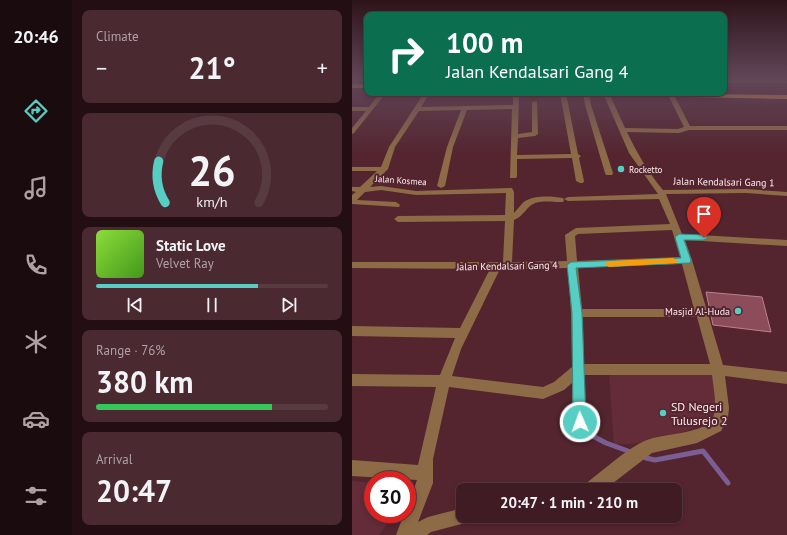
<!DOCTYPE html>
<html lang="en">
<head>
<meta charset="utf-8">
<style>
	body { margin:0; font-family:"PT Sans",sans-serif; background:#4a2930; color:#f1f3f6; height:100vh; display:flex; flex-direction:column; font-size:15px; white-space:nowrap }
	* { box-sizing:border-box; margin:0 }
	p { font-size:13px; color:#ada1a6 }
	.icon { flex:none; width:22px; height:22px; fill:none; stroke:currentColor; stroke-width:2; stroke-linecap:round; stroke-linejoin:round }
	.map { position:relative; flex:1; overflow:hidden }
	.details { display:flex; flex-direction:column; gap:10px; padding:10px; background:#230f13; width:280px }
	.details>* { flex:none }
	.banner { position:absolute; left:12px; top:12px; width:363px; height:84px; border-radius:8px; box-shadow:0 2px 6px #0003,0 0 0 1px #583a41; background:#0b6e4f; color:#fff; overflow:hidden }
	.speed { position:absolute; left:12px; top:471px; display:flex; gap:8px; font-size:20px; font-weight:700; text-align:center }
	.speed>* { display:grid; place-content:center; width:52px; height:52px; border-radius:50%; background:#3f1c23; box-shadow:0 2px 6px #0003,0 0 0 1px #583a41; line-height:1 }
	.speed .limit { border:6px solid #d22; background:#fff; color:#111 }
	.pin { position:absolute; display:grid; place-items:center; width:34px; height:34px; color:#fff; margin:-41px -17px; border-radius:50% 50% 50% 0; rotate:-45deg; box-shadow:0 0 4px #0007 }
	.pin .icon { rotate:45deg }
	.me { position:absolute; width:44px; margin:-22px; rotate:358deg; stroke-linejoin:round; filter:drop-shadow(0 0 3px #0008) }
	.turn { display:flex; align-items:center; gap:14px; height:84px; padding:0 16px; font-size:18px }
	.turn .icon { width:52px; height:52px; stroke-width:2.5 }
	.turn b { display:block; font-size:28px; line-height:34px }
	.big { font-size:30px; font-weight:700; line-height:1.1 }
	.details .card { flex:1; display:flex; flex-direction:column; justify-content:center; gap:6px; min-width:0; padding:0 14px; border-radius:8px; background:#4a2930 }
	.details .dial { align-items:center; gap:0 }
	.dial svg { height:104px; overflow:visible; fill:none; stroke:#583a41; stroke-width:7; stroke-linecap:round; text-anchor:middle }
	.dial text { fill:#f1f3f6; stroke:none }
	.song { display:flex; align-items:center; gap:12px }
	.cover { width:48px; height:48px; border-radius:6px; background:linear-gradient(135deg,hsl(90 70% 55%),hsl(100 70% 35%)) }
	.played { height:4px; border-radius:2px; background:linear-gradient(90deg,#56cec4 70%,#583a41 70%) }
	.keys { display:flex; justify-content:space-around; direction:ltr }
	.heat { display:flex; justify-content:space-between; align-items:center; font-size:22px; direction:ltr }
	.charge { height:6px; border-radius:3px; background:linear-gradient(90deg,#34c759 76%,#583a41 0) }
	.trip { position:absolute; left:104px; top:483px; width:226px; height:40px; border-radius:8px; background:#3f1c23; box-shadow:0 2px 6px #0003,0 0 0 1px #583a41; font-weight:700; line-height:40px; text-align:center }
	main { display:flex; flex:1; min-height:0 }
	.menu { display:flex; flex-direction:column; width:72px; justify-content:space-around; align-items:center; background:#190b0e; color:#ada1a6 }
	.menu .icon { width:28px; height:28px }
	.menu .selected { color:#56cec4 }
	.menu b { font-size:18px; color:#f1f3f6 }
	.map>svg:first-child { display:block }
</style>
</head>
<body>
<main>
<nav class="menu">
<b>20:46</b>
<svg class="icon selected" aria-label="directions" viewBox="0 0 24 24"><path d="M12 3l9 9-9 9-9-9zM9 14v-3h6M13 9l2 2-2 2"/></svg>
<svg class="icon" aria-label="music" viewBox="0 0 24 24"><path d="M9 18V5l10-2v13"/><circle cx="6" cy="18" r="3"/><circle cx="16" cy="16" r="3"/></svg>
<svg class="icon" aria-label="phone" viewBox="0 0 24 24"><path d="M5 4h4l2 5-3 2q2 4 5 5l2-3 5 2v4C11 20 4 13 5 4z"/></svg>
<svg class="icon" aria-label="climate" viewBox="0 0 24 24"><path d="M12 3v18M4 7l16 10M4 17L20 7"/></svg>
<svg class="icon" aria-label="car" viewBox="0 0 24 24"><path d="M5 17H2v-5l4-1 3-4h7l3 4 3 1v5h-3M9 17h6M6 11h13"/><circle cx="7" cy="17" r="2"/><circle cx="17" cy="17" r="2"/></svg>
<svg class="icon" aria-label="filters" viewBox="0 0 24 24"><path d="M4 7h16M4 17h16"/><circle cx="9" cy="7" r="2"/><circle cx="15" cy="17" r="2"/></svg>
</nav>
<section class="details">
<div class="card"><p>Climate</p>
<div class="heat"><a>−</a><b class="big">21°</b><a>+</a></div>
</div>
<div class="card dial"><svg viewBox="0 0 100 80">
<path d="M14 69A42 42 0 1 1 86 69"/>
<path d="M14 69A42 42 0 0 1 9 37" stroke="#56cec4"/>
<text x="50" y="56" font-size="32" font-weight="700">26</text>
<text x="50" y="72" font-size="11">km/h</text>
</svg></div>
<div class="card">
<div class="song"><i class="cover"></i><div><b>Static Love</b><p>Velvet Ray</p></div></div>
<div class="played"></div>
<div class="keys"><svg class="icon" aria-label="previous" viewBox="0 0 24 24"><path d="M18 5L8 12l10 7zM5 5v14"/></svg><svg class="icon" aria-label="pause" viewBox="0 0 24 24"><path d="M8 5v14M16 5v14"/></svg><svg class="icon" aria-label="next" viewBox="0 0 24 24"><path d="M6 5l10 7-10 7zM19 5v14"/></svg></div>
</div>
<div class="card"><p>Range · 76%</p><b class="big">380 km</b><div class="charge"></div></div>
<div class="card"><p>Arrival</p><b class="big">20:47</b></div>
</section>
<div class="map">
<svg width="435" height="535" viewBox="0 0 435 535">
	<rect width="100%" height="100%" fill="#54252f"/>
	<g fill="#632c38">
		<path d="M257,374H360L364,408L361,418L335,431L306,439L279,444H262Z"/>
		<path d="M0,481L21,483V514H42L27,535H0Z"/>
	</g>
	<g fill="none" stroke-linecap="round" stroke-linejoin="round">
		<g stroke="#7b5f94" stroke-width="5">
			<path d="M233,432L254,443L276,451"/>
			<path d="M294,458L303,460L351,451L376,483"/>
		</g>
	</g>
	<path fill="#8c4c59" stroke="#bb838d" d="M354,292L410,297L419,332L361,325Z"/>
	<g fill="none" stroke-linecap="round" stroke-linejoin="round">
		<g fill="#8d6b47" fill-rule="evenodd">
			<path d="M5,79H11L3,87H0V84Z"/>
			<rect x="372" y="79" width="63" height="4"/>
			<path d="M28,93H34L2,133L0,134V128L14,111H0V107H17Z"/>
			<path d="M72,93H78L69,107L161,105V93H167L166,134L180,132V102L185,101L186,134L183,136L166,138L165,155L219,154L208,93H214L226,154L229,156L227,158L232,181L231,183H228L224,181L220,158L165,159V176L164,178H158L160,109L115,110L101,147L93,186L89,188L85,186L95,147L109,110L67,111L43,147L36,169L18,187L29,186L64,191L157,188H160L162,192V213C166,209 169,204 173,201C183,195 200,196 211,198L212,200L211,202H208C198,202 185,199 177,207C172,212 169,217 162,220L160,262L215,261L213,235L224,228L318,224L307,199L216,201L212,199L216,197L306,194L277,153L251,93H257L273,128L326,129L332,127L315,93H321L338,126H435V130H337L327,133L275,132C285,153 296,172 311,190L394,189L435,192V196L394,193L314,194L330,234L435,240V246L333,240L340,260L371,365L435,372V384L373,376L377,408L376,417L369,431L345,443L300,453L252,490H231L233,484C251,471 278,445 298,439C314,434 348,433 359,421C367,412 361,386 360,375H233L234,422L232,427L227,429L222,427L220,422V383L212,390L191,399L97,387L81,459V483L66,522L76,517L111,508V516H119L117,522L79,532L75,535H44L52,514H55V508L65,480L0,476V460L66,465L84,387L0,386V374L88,375L103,338L0,336V326L108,328L138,269L0,268V262H151L153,221L46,222L42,219L46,216L153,215L154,193L64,195L29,190L13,192L5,200L44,202L48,205L47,207L0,204V195L4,192L0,191V187H8L25,171H0V167H29L37,147ZM320,230L328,257L225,261L223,236L226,234ZM330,264L342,309H230L226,267ZM216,268L219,313L220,367L202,382L191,387L100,376L109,349L148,269ZM231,317H345L358,364H232Z"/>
			<path d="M231,93H237L239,105L261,173L260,175H254L253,173L233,105Z"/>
		</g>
		<g fill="#e19d4e" fill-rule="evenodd">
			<rect x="0" y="84" width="15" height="4"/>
			<path d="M234,93L435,95V99L237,95Z"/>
		</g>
	</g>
	<linearGradient id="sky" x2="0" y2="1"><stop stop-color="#2e141a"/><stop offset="0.51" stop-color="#614658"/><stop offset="1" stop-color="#614658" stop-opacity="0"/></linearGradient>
	<rect width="435" height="154" fill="url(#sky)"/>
	<path fill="#56cec4" stroke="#38867f" d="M327,234L352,235L356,238L352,240H332L339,260L338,263L224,268L230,313L234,422L232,426L228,428L223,426L221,422L220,313L215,265L219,262L329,258L323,237Z"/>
	<path fill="#f59e0b" d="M321,258L326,261L324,263L257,267L252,264L257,261Z"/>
	<g fill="#56cec4" stroke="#54252f" stroke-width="1.5">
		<circle cx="269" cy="169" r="4"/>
		<circle cx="386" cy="311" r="4"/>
		<circle cx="311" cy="413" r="4"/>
	</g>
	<g text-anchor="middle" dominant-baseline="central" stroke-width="4" stroke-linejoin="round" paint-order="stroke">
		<g font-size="9" fill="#ffecef" stroke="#54252f" text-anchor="start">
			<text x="277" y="169">Rocketto</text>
		</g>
		<g font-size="9" fill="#ffecef" stroke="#54252f">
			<text transform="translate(49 180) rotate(4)">Jalan Kosmea</text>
		</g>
		<g font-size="10" fill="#ffecef" stroke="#54252f">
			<text transform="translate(372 182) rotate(1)">Jalan Kendalsari Gang 1</text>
			<text transform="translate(155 266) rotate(-1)">Jalan Kendalsari Gang 4</text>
		</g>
		<g font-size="10" fill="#ffecef" stroke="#54252f" text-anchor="end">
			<text x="378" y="311">Masjid Al-Huda</text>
		</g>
		<g font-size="12" fill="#ffecef" stroke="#54252f" text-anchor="start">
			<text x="319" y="406">SD Negeri<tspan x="319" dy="14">Tulusrejo 2</tspan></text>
		</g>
	</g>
</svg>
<div class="speed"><div class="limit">30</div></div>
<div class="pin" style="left:352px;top:238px;background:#d93025"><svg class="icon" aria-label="arrive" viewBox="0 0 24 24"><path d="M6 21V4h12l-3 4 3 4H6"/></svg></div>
<svg class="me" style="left:228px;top:422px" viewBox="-20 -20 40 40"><circle r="17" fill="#56cec4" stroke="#fff" stroke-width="3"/><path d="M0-11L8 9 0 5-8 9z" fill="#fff"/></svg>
<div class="trip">20:47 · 1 min · 210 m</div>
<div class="banner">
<div class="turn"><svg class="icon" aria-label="right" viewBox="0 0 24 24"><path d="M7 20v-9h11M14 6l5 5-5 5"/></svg><div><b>100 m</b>Jalan Kendalsari Gang 4</div></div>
</div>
</div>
</main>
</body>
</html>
